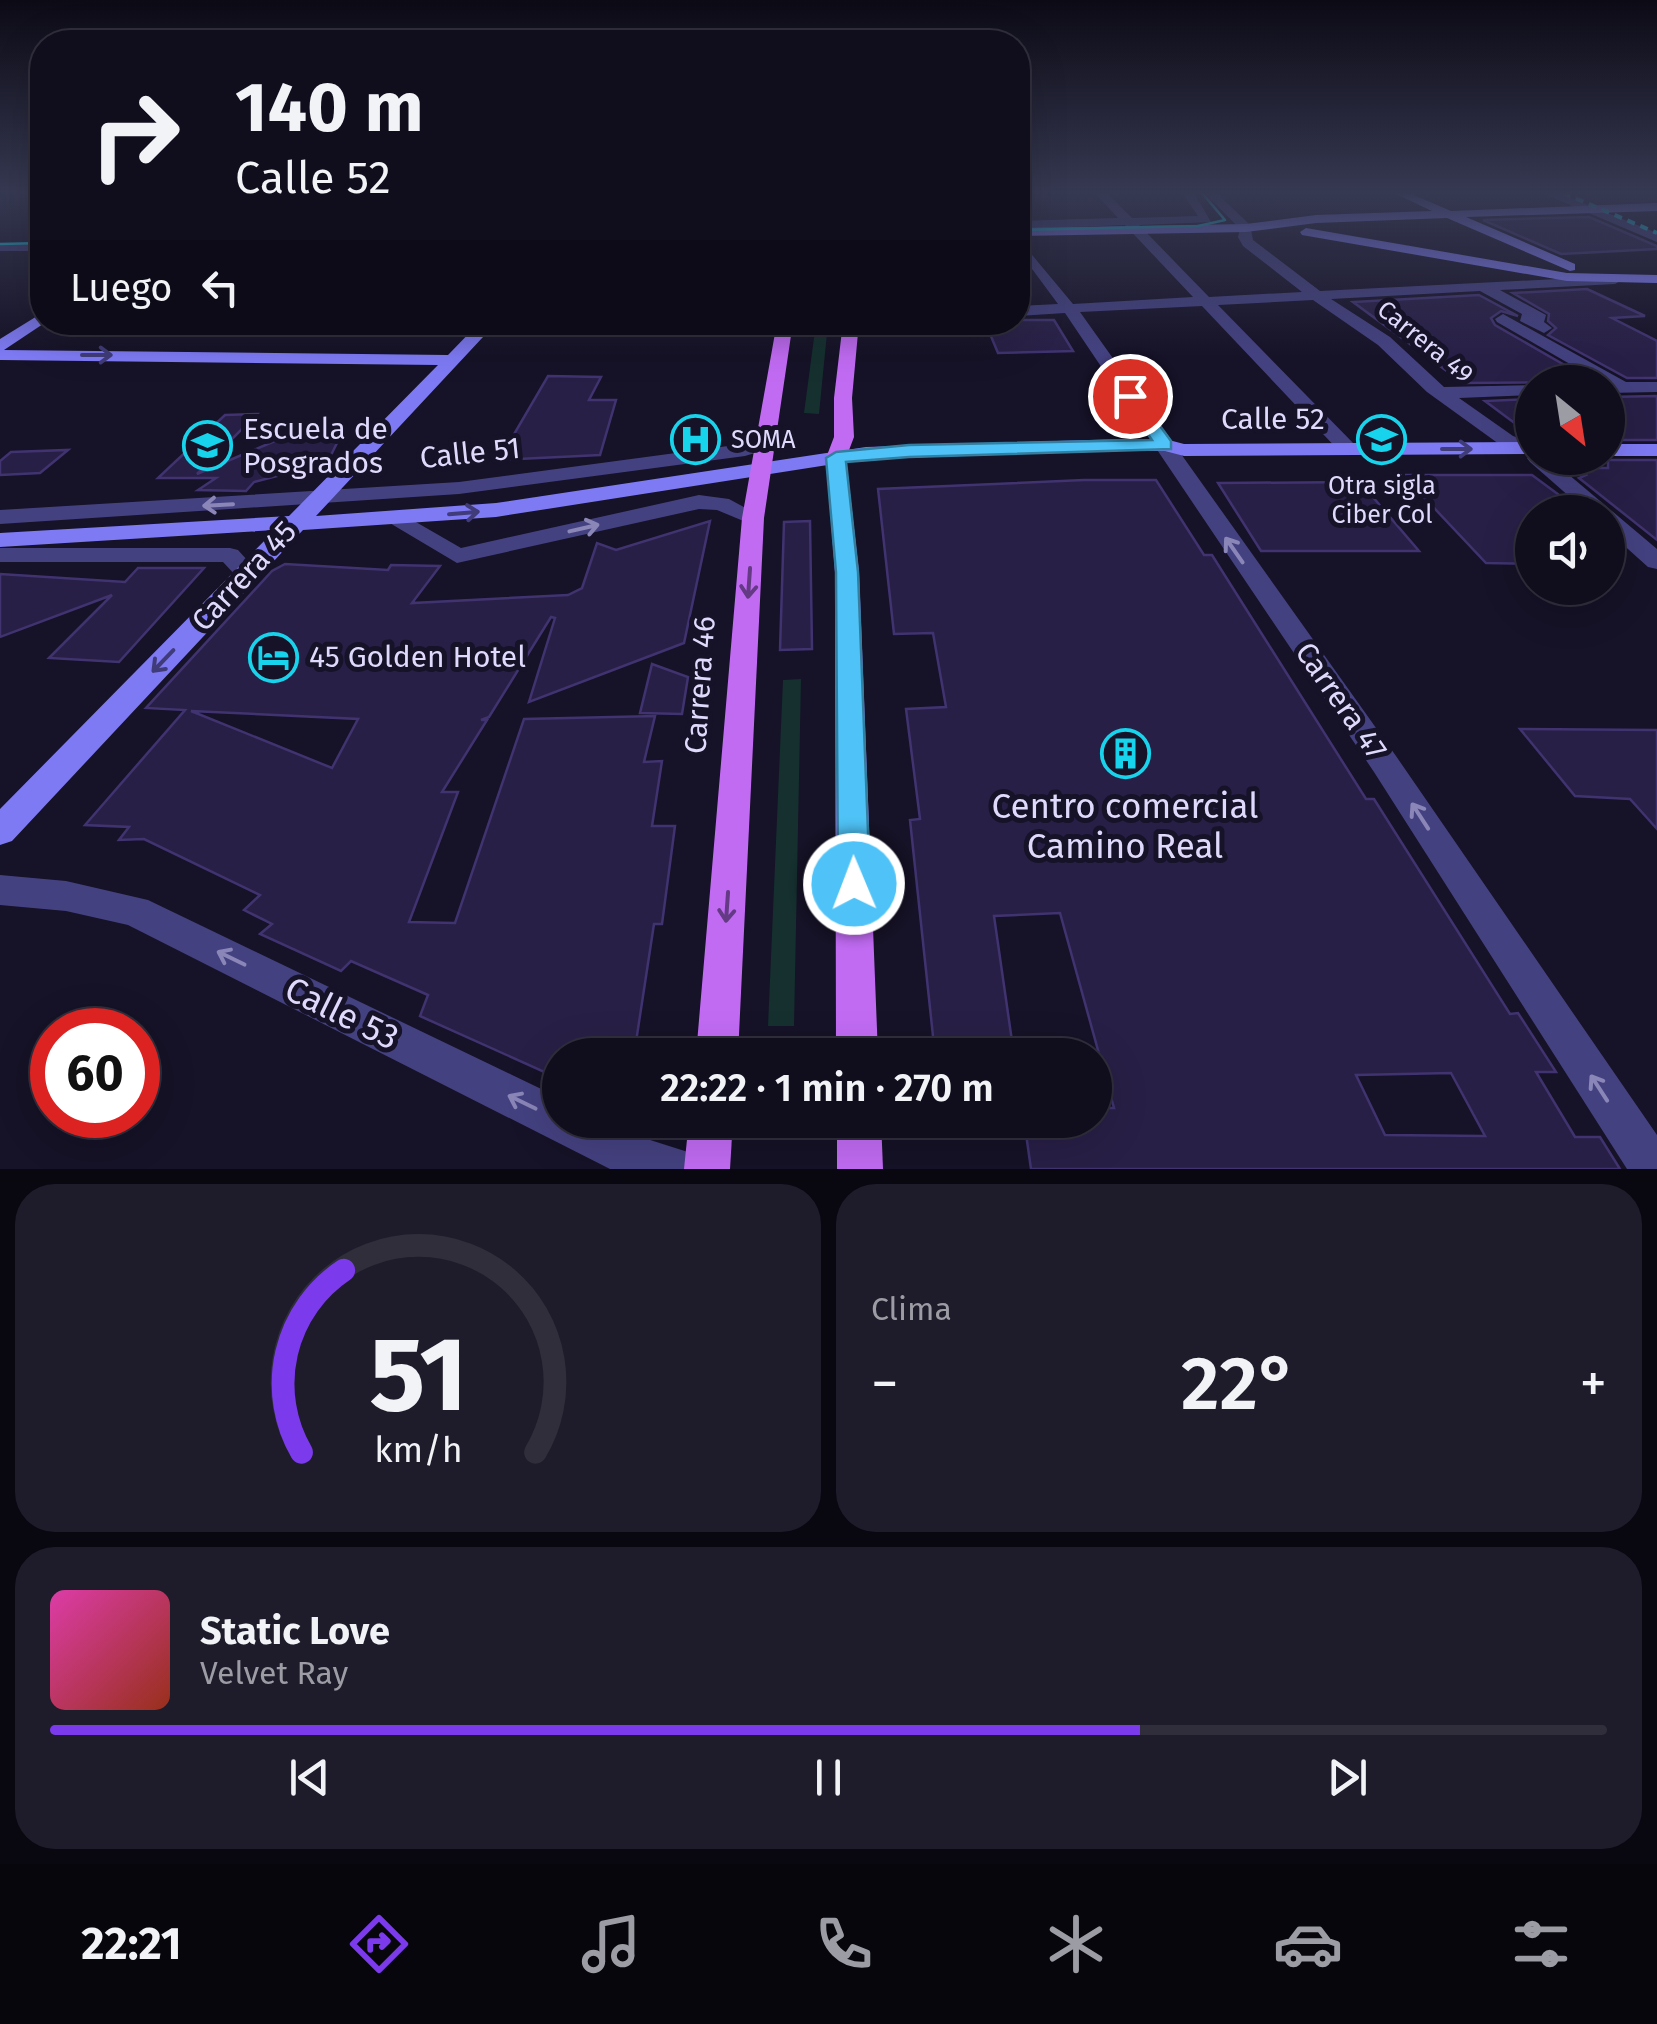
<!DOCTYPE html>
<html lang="es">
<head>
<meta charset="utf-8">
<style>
	body { margin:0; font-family:"Fira Sans",sans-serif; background:#1e1c2a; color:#f1f3f6; height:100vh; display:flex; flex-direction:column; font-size:38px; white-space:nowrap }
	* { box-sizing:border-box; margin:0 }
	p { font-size:32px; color:#9c9ca4 }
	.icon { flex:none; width:55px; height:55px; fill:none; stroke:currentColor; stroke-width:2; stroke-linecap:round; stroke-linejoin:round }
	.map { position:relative; height:1169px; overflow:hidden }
	.drawer { display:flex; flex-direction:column; gap:15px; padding:15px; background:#090810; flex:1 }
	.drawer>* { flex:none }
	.hud { position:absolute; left:30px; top:30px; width:1000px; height:305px; border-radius:40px; box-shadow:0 10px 40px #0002,0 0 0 2px #302e3b; background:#100e1d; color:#f1f3f6; overflow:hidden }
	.needle { width:65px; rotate:150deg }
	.buttons { position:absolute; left:1515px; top:365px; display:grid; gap:20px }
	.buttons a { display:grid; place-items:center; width:110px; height:110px; border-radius:50%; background:#100e1d; box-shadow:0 10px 40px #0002,0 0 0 2px #302e3b; font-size:50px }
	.speed { position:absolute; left:30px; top:1008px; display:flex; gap:20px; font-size:50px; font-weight:700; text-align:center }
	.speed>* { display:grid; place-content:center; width:130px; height:130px; border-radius:50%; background:#100e1d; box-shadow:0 10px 40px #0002,0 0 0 2px #302e3b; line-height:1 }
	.speed .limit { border:15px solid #d22; background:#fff; color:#111 }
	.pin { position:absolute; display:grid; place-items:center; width:85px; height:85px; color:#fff; margin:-42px; border:5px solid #fff; border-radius:50%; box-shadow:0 2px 10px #0007 }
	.me { position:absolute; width:110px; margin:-55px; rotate:359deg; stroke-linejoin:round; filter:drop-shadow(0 0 8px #0008) }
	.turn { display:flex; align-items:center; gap:35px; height:210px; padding:0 40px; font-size:45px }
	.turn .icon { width:130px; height:130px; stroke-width:2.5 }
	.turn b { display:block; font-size:70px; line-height:85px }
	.then { display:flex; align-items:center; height:95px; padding:0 40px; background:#0003; gap:20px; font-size:38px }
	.big { font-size:75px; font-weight:600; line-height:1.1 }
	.drawer .tile { flex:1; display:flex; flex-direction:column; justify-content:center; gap:15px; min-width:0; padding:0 35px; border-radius:40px; background:#1e1c2a }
	.drawer .dial { align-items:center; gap:0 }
	.dial svg { height:260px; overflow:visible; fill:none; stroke:#302e3b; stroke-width:7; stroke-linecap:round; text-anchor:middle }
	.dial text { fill:#f1f3f6; stroke:none }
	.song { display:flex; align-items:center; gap:30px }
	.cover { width:120px; height:120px; border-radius:15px; background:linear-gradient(135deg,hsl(320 70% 55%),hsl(10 70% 35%)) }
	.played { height:10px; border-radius:5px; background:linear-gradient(90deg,#7c3aed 70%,#302e3b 70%) }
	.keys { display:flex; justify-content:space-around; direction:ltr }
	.heat { display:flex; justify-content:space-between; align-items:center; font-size:55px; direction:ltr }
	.drawer .tiles { flex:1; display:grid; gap:15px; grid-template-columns:1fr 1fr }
	.tile:last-child { grid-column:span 2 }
	.trip { position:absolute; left:542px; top:1038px; width:570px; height:100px; border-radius:50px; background:#100e1d; box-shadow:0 10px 40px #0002,0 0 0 2px #302e3b; font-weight:600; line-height:100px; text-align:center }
	.tabs { display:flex; height:160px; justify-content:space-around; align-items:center; background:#06060c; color:#9c9ca4 }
	.tabs .icon { width:70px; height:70px }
	.tabs .active { color:#7c3aed }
	.tabs b { font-size:45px; color:#f1f3f6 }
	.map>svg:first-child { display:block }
</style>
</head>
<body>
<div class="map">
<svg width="1657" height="1169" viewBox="0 0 1657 1169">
	<rect width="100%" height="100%" fill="#161227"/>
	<g fill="#15302f">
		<path d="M816,323H828L819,414L804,413Z"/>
		<path d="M801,679L794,1026H768L783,680Z"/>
	</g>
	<g fill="#281f46" stroke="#403370" stroke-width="2.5" fill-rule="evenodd">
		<path d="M1589,217L1657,246V249L1561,254L1483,220Z"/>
		<path d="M1587,289L1645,316L1612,318L1657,341V378H1627L1548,335L1556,328L1548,321L1549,314L1513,293Z"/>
		<path d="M1479,295L1518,316L1501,311L1491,318L1495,325L1594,382L1463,383L1353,302Z"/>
		<path d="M1018,320H1054L1073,351L998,353L985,322Z"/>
		<path d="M548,376L601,377L589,400H616L600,455L499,460Z"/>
		<path d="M1657,396V440H1608V397Z"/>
		<path d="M1532,399V436L1485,401Z"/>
		<path d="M257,414L197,474L296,432L340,437L327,463L254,482L246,491L198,490L216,478H158L225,415Z"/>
		<path d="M68,450L40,473L0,475V461L11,452Z"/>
		<path d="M1608,460H1657V540L1579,478L1586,475L1576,468H1608Z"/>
		<path d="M1403,475H1532L1582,512H1532V564L1486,563Z"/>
		<path d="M1084,480H1156L1204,555H1212L1366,799H1374L1510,1014L1518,1013L1556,1072H1536L1575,1137H1600L1620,1169H1031L1024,1120H1095V1108H1114L1060,913L994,916L1014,1055H935L910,820L920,819L906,709L946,707L933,633L894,634L878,489ZM1451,1073L1485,1136L1385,1135L1356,1075Z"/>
		<path d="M1360,482L1419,551H1261L1218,483Z"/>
		<path d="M710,521L684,643L529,702L555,618L551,617L489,717L481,720H487L442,792H458L409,922L455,923L524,719L655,716L644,762L662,761L652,826H675L662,924H654L634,1055H560V1079L420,1016L428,995L351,961L341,971L260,934L272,924L244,910L260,895L144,839L119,840L129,827L85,825L185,710L146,708L272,571L285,564L388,570L391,565L440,566L412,603L568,595L582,588L597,543L616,550ZM191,711L358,719L332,768Z"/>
		<path d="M810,521L812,649L780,650L784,522Z"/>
		<path d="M138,568H204L119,662L49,658L112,595L0,637V574L125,582Z"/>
		<path d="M652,664L688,677L682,714L640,713Z"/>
		<path d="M1520,729L1657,730V829L1630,799L1575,796Z"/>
	</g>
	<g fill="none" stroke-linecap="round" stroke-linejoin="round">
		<g fill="#444181" fill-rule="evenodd">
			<path d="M1095,193H1107L1132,218L1198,216L1182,193H1194L1211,222L1139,225L1209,297L1302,292L1243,246L1238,237L1240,229L1205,193H1217L1250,225L1253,240L1320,291L1615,276L1622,280L1615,284L1500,290L1546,315L1544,322L1552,328L1544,333L1520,321L1522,314L1480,291L1331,299L1390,337L1444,387L1532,385V395L1459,398L1513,436L1532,443V452L1526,454L1499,444L1427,392L1378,345L1313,300L1218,305L1355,445V453H1341L1202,306L1080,312L1396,756L1657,1135V1169H1627L1374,772L1065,313L1018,316V306L1058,304L1018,250V238L1073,304L1193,297L1125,225L1018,229V221L1118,218Z"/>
			<path d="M1542,193H1558L1657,233V242Z"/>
			<rect x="0" y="243" width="42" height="8"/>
			<path d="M1503,314L1626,382H1657V392L1608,393V382H1601L1497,322L1495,319Z"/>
			<path d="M709,322H789L792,326L784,331L717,327Z"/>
			<path d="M765,438L772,440V448L745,456L459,494L0,524V510L459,482L743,444Z"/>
			<path d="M1532,453V458H1549L1657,549V569L1648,567L1608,531V512H1587L1530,462L1527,458Z"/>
			<path d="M699,495L729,499L764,518L753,525L717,510L699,509L457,563L383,519L394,512L402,514L461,548Z"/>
			<path d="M0,548H230L238,550L259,573L256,578H238L223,562H0Z"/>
			<path d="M0,875L66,881L148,900L560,1098V1120H606L647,1139L691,1153L698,1169H610L128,925L66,911L0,905Z"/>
		</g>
		<g fill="#7e7af4" fill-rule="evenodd">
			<path d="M1394,193H1409L1451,211L1657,203V211L1466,217L1575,264V270L1570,271L1447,218L1316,223L1246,232L1018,236V228L1246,224L1316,215L1432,211Z"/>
			<path d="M1306,228L1567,273L1657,275V283L1567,281L1302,235L1300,232Z"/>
			<path d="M42,313V322H46L4,350L448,355L480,322H497L316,516L496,503L866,447L1121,439H1165L1184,444L1532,442V454L1184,456L1165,451H1121L866,459L496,517L303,530L12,841L0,845V809L275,530L0,547V533L289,516L438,365L0,360V339Z"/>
			<rect x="1608" y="444" width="49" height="12"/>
		</g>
		<g fill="#c16bf3" fill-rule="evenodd">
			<path d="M777,322H793L764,518L738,1055H696L742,518Z"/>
			<path d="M843,322H859L852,398L854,437L846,458L859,572L878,1055H836L835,572L826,458L834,437V398Z"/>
			<path d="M689,1120H733L730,1169H684Z"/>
			<path d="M837,1120H881L883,1169H837Z"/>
		</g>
		<g stroke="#17d4ec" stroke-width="2.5">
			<path d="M1018,230L1198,226L1225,220L1202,193"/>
			<path d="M0,244L42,243"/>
		</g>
		<path stroke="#17d4ec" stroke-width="4" stroke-dasharray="8 6" stroke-linecap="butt" d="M1563,193L1657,233"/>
	</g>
	<defs><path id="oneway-shaft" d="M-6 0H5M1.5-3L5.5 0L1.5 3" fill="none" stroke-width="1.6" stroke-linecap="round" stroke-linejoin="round" transform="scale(2.5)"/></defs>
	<g stroke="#403c79">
		<use href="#oneway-shaft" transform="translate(97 355)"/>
		<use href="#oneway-shaft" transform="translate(1457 449)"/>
		<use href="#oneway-shaft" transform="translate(464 513) rotate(-5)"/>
		<use href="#oneway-shaft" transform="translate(163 661) rotate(134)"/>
	</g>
	<g stroke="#8a86b8">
		<use href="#oneway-shaft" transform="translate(218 505) rotate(177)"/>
		<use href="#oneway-shaft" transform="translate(584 528) rotate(-13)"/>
		<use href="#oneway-shaft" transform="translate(1234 550) rotate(-125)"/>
		<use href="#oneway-shaft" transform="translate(1420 816) rotate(-123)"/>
		<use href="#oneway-shaft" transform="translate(231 958) rotate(-154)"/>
		<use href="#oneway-shaft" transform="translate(1599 1088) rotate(-123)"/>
		<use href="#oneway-shaft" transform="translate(522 1102) rotate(-154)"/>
	</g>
	<g stroke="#633a83">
		<use href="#oneway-shaft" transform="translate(749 583) rotate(94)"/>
		<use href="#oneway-shaft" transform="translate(727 907) rotate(94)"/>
	</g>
	<linearGradient id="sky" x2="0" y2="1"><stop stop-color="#0c0a15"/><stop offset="0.54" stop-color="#363952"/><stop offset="1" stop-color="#363952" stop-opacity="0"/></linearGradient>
	<rect width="1657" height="357" fill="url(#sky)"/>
	<path fill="#4fc3f7" stroke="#337fa1" stroke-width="2.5" d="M1130,391L1136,393L1171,441V449L909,457L846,462L858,572L870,884L865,893L854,897L842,893L838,884L836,572L826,458L836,452L909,445L1152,440L1122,396Z"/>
	<defs>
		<symbol id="hospital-ring" viewBox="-11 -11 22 22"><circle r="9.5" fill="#161227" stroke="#17d4ec" stroke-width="1.5"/><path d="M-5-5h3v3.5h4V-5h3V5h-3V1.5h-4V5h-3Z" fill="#17d4ec"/></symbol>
		<symbol id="school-ring" viewBox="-11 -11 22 22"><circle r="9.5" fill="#161227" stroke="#17d4ec" stroke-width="1.5"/><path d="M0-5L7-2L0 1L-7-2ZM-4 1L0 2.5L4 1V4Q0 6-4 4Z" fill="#17d4ec"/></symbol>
		<symbol id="university-ring" viewBox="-11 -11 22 22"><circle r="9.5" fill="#161227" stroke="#17d4ec" stroke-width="1.5"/><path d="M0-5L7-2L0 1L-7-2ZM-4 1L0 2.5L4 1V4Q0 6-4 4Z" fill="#17d4ec"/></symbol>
		<symbol id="hotel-ring" viewBox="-11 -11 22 22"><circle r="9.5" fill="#161227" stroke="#17d4ec" stroke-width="1.5"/><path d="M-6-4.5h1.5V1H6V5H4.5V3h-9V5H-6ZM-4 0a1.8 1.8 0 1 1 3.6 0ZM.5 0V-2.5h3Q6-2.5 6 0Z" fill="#17d4ec"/></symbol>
		<symbol id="building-ring" viewBox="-11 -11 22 22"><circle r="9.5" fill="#161227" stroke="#17d4ec" stroke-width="1.5"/><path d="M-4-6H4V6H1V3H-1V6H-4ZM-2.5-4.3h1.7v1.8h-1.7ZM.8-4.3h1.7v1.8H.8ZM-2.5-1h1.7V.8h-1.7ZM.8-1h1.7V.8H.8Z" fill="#17d4ec"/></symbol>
	</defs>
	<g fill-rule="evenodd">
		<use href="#hospital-ring" x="668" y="412" width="55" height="55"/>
		<use href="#school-ring" x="1354" y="412" width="55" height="55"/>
		<use href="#university-ring" x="180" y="418" width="55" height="55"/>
		<use href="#hotel-ring" x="246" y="630" width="55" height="55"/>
		<use href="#building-ring" x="1098" y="726" width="55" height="55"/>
	</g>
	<g text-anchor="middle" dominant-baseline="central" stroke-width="10" stroke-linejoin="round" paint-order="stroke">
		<g font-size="25" fill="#dfdafc" stroke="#161227">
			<text transform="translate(1425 342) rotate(39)">Carrera 49</text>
		</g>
		<g font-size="25" fill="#dfdafc" stroke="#161227" text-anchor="start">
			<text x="731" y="440">SOMA</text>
			<text x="1382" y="486" text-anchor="middle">Otra sigla<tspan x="1382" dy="29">Ciber Col</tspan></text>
		</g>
		<g font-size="30" fill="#dfdafc" stroke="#161227">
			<text x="1273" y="419">Calle 52</text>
			<text transform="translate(470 453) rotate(-6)">Calle 51</text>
			<text transform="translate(244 576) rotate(-47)">Carrera 45</text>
			<text transform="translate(700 685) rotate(-86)">Carrera 46</text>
			<text transform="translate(1341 701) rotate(55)">Carrera 47</text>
		</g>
		<g font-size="30" fill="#dfdafc" stroke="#161227" text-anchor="start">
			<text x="243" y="429">Escuela de<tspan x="243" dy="34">Posgrados</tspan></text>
			<text x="309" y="657">45 Golden Hotel</text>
		</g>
		<g font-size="35" fill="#dfdafc" stroke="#161227">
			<text x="1125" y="806">Centro comercial<tspan x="1125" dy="40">Camino Real</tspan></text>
		</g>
		<g font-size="35" fill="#dfdafc" stroke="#161227">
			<text transform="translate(342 1013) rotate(26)">Calle 53</text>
		</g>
	</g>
</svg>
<div class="buttons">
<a><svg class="needle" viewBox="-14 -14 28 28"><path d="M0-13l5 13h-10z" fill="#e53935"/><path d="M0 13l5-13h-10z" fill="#9c9ca4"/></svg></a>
<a><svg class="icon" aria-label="sound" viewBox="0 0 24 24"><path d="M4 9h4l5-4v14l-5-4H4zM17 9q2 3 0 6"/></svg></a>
</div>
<div class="speed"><div class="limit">60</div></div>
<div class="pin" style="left:1130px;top:396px;background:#d93025"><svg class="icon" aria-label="arrive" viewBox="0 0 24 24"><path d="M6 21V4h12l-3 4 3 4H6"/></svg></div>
<svg class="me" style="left:854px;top:884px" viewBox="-20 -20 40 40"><circle r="17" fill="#4fc3f7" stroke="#fff" stroke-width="3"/><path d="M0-11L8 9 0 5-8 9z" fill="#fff"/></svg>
<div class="trip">22:22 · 1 min · 270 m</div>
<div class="hud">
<div class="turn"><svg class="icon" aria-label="right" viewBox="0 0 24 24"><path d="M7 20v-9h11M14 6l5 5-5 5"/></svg><div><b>140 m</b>Calle 52</div></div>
<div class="then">Luego<svg class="icon" aria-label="left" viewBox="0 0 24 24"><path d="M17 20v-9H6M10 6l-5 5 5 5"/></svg></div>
</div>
</div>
<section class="drawer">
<div class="tiles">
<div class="tile dial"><svg viewBox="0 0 100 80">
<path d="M14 69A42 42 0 1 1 86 69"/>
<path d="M14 69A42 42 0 0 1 27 13" stroke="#7c3aed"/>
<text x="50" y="56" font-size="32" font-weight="700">51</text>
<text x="50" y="72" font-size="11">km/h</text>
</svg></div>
<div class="tile"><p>Clima</p>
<div class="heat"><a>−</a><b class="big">22°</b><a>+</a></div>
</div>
<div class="tile">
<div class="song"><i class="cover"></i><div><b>Static Love</b><p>Velvet Ray</p></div></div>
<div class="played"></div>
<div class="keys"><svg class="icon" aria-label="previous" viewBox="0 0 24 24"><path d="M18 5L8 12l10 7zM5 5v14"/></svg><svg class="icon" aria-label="pause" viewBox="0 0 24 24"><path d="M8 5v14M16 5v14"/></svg><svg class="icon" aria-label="next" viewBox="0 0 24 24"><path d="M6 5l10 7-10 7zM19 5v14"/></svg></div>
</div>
</div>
</section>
<nav class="tabs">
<b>22:21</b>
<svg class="icon active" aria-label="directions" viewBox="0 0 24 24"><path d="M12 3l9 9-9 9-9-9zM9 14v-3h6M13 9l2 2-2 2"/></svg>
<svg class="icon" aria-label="music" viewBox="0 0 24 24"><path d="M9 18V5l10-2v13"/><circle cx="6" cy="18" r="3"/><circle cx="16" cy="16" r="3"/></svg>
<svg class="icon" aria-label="phone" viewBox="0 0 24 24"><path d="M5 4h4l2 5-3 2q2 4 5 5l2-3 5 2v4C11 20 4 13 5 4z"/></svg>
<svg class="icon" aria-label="climate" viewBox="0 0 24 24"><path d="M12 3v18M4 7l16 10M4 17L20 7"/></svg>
<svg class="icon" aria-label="car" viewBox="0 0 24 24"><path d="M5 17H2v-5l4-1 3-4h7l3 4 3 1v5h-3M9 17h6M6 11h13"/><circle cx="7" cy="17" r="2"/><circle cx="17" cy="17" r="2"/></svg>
<svg class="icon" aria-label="filters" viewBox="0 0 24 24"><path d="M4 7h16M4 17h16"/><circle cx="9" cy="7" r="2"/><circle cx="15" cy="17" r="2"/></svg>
</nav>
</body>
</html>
